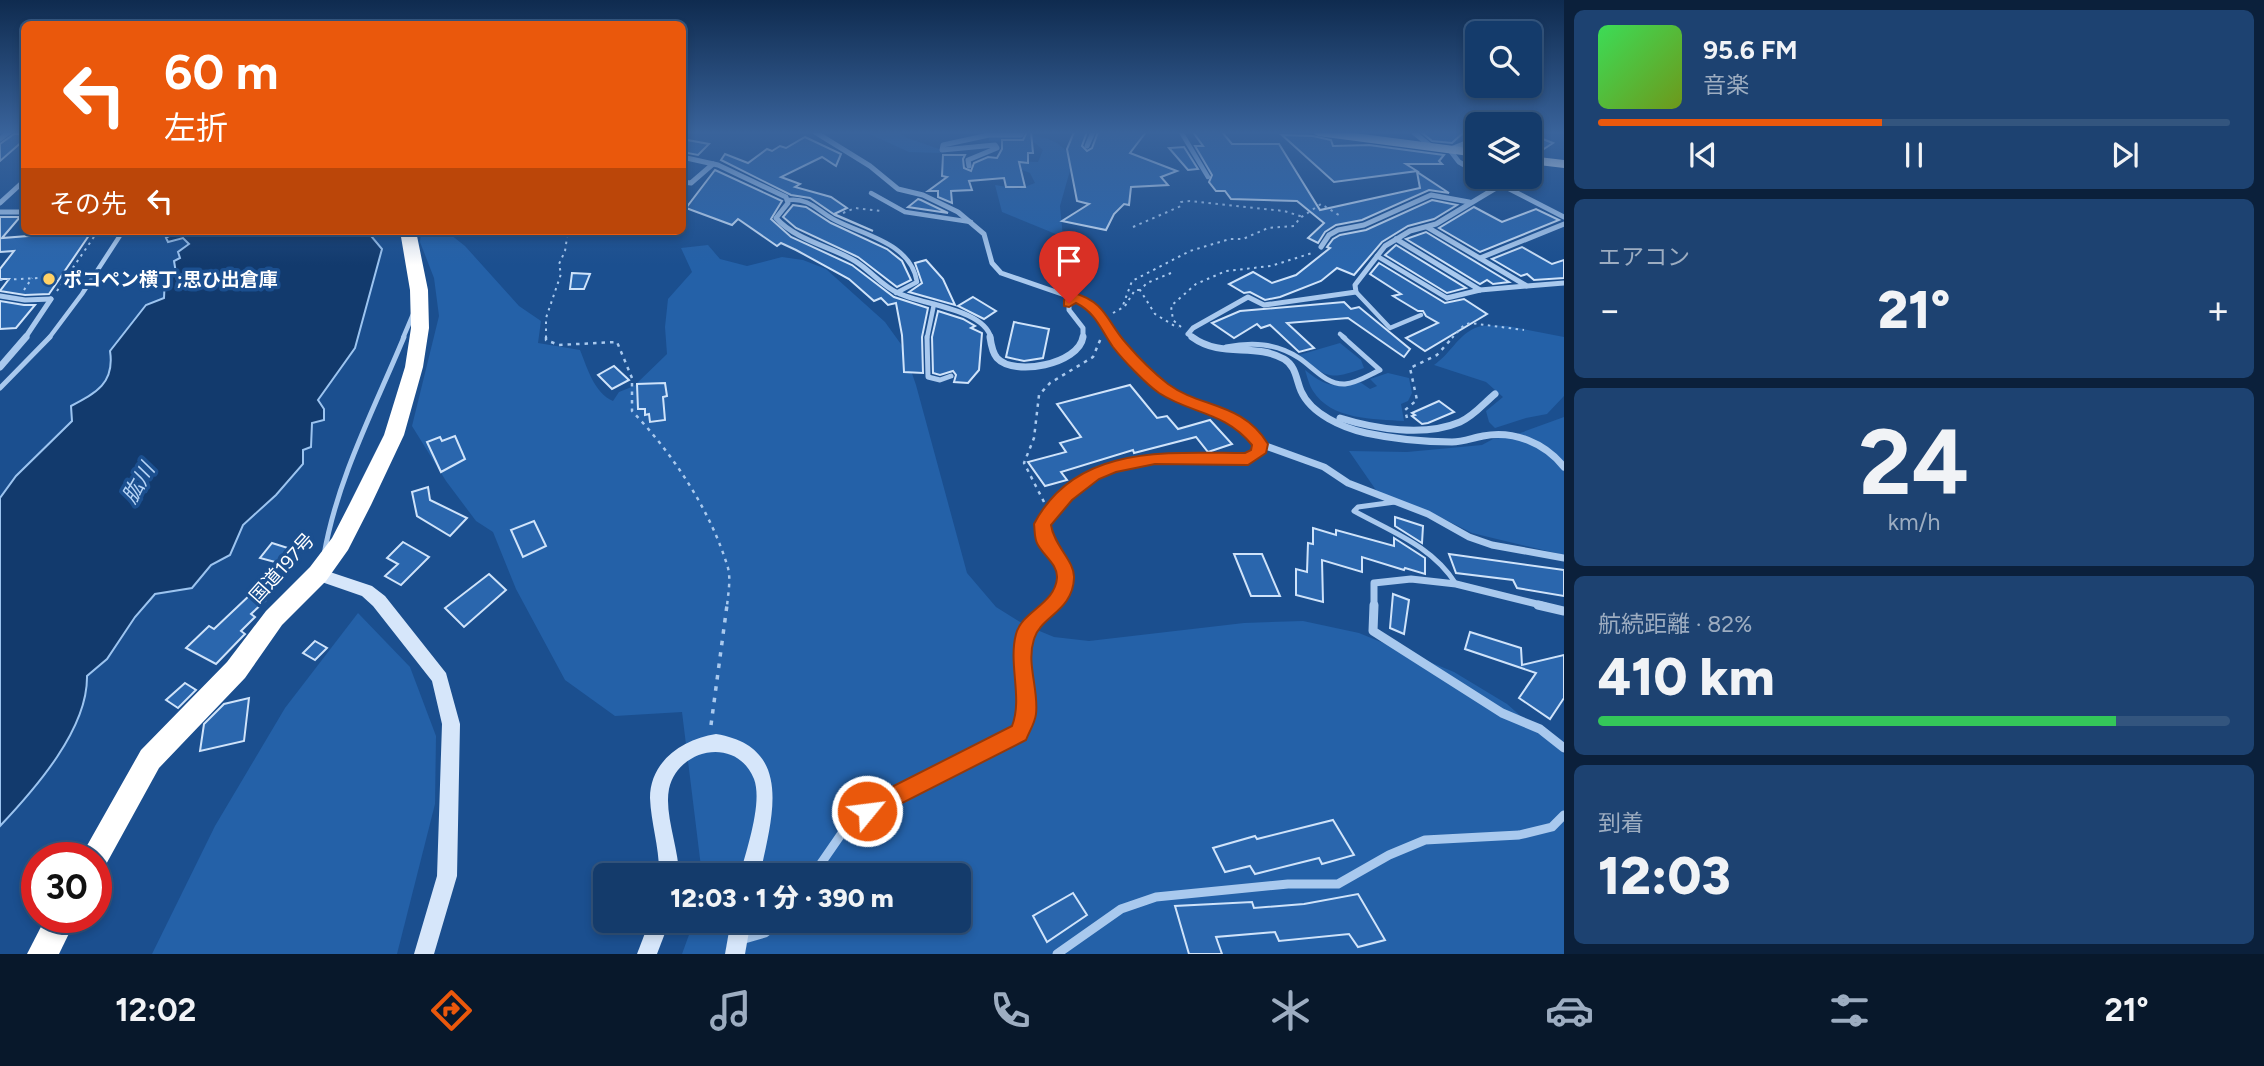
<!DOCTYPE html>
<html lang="ja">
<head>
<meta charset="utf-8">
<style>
	body { margin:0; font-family:Figtree,"Noto Sans JP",sans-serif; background:#1d4271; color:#f1f3f6; height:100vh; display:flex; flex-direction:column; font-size:26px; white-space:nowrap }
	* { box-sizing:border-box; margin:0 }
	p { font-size:23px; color:#9dadc1 }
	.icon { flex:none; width:38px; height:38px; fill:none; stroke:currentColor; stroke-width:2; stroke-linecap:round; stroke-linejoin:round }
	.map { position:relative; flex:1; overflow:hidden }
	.panel { display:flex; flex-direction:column; gap:10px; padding:10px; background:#0b203b; width:700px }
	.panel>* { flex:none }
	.guide { position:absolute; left:21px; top:21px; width:665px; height:214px; border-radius:10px; box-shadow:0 4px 10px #0003,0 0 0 2px #33557e; background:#ea580c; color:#fff; overflow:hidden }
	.buttons { position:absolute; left:1465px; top:21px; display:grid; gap:14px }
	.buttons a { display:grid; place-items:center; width:77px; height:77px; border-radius:10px; background:#143b6b; box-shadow:0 4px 10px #0003,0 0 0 2px #33557e; font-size:35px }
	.speed { position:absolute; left:21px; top:842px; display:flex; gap:14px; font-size:35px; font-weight:700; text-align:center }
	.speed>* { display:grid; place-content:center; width:91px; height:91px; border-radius:50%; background:#143b6b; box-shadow:0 4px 10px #0003,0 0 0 2px #33557e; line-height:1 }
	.speed .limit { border:10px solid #d22; background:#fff; color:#111 }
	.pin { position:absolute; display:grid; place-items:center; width:60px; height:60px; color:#fff; margin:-72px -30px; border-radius:50% 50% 50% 0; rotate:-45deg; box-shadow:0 0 7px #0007 }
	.pin .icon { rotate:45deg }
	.me { position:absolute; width:77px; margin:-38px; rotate:61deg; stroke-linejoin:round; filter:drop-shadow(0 0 5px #0008) }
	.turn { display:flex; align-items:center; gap:24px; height:147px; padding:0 28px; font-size:32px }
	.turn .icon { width:91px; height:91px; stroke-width:2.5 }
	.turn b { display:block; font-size:49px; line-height:60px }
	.then { display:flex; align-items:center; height:66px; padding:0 28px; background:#0003; gap:14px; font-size:26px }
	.big { font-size:52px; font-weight:800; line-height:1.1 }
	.panel .tile { flex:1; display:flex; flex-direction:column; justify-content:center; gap:10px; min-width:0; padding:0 24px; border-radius:10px; background:#1d4271 }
	.panel .dial { align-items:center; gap:0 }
	.dial b { font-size:91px; line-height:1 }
	.song { display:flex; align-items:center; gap:21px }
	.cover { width:84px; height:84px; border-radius:10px; background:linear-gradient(135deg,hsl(130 70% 55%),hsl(80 70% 35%)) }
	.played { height:7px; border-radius:4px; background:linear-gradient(90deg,#ea580c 45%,#33557e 45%) }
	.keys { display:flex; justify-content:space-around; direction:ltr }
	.heat { display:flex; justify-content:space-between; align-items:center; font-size:38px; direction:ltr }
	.charge { height:10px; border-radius:5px; background:linear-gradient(90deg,#34c759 82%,#33557e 0) }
	.trip { position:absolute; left:593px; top:863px; width:378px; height:70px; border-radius:10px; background:#143b6b; box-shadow:0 4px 10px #0003,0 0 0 2px #33557e; font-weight:800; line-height:70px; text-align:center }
	.menu { display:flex; height:112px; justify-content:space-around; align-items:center; background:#08182b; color:#9dadc1 }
	.menu .icon { width:49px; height:49px }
	.menu .current { color:#ea580c }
	.menu b { font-size:32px; color:#f1f3f6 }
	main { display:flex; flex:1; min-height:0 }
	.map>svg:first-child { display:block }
</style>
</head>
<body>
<main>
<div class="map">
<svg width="1564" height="954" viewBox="0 0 1564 954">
	<rect width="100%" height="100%" fill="#1b4f8f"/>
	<g fill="#2461a8">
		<path d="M865,132H898L907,138L942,150L940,153L909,152Z"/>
		<path d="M1007,134C1035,136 1057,134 1073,160L1060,206L1063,237L1002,212L995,185L1019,189L1035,183L1030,173L1004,163L1007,161L1038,162L1043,150L1035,143L989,141V135Z"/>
		<path d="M421,231H446L465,246L519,306L541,321L538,343L580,350C587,367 594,393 613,401L619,392L634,386L667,354L665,327L668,299L692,272L681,248L708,245L720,259L747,266L782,257L803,260L826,269L885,322L903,347L916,385L967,573L996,607L1025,625L1054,637L1089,641L1244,623L1303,621L1359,633L1454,672L1507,704L1564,754V954H682L694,921L959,920V875H702L682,712L615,716L565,680L516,589L493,532L476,521L446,481L412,426L439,316L434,278L420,242Z"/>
		<path d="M1508,326L1564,337V396L1547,414L1526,418L1495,428L1489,422L1486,411L1503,397L1486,382L1434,365C1449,355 1458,336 1473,329C1482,324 1498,326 1508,326Z"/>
		<path d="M1340,343L1361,360L1364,368C1330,380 1327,379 1299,355Z"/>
		<path d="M1305,370C1323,385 1337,390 1360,382L1370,389L1377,386L1370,379L1388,373L1409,378L1412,393L1408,401L1401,404L1404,421C1374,419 1331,420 1313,391C1309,385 1307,376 1305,370Z"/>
		<path d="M1564,417V555L1472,533L1430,512L1378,493L1349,451L1407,452L1482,445L1493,439L1512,436Z"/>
		<path d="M358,613L410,667L436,736L435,804L397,954H152L215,826L285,708Z"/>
	</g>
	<path fill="#123a6d" stroke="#9cc4f0" stroke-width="2" d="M178,231H367L382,249L355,348L318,400L324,409V420L312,423L311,447L303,450V464L276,495L243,525L230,555L211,565L192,588L155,594L135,617L107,659L87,676C88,729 35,789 0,826V498L16,476L72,421L71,406C96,393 115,383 110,351L146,305L164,298L165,277L176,273L174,261L180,258L178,252L189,244L183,238L168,242L166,238Z"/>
	<g fill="#2a66ad" stroke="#cfe3fa" stroke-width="2">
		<path d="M1027,132H1031L1033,153H1028V163L1019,162L1025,187H1006L1004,178L969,181L972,190L951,191L952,203L938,197V191H928L947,177L942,176L943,155H965L963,159L964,168L971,171L974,163L988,157L997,158L1002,149V140H1023Z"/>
		<path d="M1074,132H1087L1082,146L1087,151L1092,148L1098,132H1146L1130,153L1177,171L1161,177L1168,185L1131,187L1129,205L1124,204L1114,214L1106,230L1062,221L1089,204L1077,201L1067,149Z"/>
		<path d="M1193,132H1222L1232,144H1279L1320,210L1420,188L1417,172L1449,193L1429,190L1362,220L1336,225L1325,232L1318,243L1308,238L1324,223L1297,201L1231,199L1225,191H1216L1209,182L1212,175L1195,146H1203Z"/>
		<path d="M1421,132H1464L1452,143L1432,141Z"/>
		<path d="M14,134H24V140L0,161V144Z"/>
		<path d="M1530,134L1553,143L1536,154H1530Z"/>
		<path d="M1282,135L1313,136L1331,140L1333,146L1369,145L1444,155L1439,161L1442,164H1406L1417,171L1334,182Z"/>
		<path d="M805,137L841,154L836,166L822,157L781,177L800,184L795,187L831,197L847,208L834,214L873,231L835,215L810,198L791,195L721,160L725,154L748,163L767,149L772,151L780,146L786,148Z"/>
		<path d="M682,139L709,144L698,155L682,152Z"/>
		<path d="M1184,147L1198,169L1188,170L1169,148Z"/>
		<path d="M715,170L782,201L771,219L791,237L852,265L894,297L928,308L922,337L923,373L904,372L902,335L896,303L888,305L881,298L874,301L849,279L796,250L781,243L777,246L738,219L732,225L686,208Z"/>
		<path d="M918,199L921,200L948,213L908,207Z"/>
		<path d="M1432,200L1457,205L1434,219L1408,226L1382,242L1354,275L1337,268L1321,281L1280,297L1265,300L1250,292L1244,293L1229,284L1253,272L1272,283L1296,275L1330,248L1327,247L1333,239L1340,235L1366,230Z"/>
		<path d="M793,205L806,207L831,223L887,249L902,261L911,280L897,287L858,257L796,228L783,217Z"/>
		<path d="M1474,207L1502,222L1536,209L1559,220L1480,252L1439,228Z"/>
		<path d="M0,217H20L2,238L92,231L49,294L25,295L0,291L9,279H0V269L14,251L0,252Z"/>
		<path d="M1426,232L1509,282L1493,284L1487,280L1480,284L1406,239Z"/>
		<path d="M1396,245L1466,288L1447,293L1385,255Z"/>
		<path d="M1522,247L1552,264L1564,260V278L1534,280L1527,274L1521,276L1492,259Z"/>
		<path d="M926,260L943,279L955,305L909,292L922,283L915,263Z"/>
		<path d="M1379,263L1445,303L1464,299L1487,314L1425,351L1406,338L1438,323L1426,316L1423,311H1418L1393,296L1401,294L1370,274Z"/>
		<path d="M572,273L590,274L584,289H570Z"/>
		<path d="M973,297L996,311L984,319L958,306Z"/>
		<path d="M0,301L24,305H35L16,328L0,329Z"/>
		<path d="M1344,302L1351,309L1359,307L1410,349L1404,357L1348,318L1287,323L1314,348L1299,352L1270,325L1261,328L1257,324L1234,338L1212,323L1240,311Z"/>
		<path d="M938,311L963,319L975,326L971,328L982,333L979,370L968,383L954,382L956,375L953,371L940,375L933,373L932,337Z"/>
		<path d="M1014,322L1049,329L1043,358L1024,361L1006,357Z"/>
		<path d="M614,366L629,380L612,389L598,375Z"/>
		<path d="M665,383L667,396L663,397L665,420L650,422L649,414L645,415V409H638L637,384Z"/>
		<path d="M1130,385L1157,418L1167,416L1178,429L1210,420L1232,444L1208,452L1196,437L1134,453L1133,450L1061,472L1067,480L1045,486L1028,462L1066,452L1060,443L1081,437L1057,404Z"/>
		<path d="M1439,401L1454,412L1428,423L1422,424L1412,416L1415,415L1412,413Z"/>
		<path d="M455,436L465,459L441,472L427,442L440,437L442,441Z"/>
		<path d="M428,487L430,500L467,518L450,536L417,516L412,492Z"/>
		<path d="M1395,517L1423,526L1422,543L1395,526Z"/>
		<path d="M534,521L546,546L523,557L511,530Z"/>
		<path d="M1313,528L1336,535V530L1394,546V538L1425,558V574L1405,568L1404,570L1362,557V572L1322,560L1323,602L1296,595V569L1307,572L1308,543L1313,544Z"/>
		<path d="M403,542L429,557L401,585L385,576L398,564L387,558Z"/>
		<path d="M272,543L291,549L279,563L260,558Z"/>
		<path d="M1234,554H1262L1280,596H1251Z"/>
		<path d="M1449,554L1564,570V596L1517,588L1513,580L1456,573Z"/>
		<path d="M489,574L506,590L464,627L445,608Z"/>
		<path d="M251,594L265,601L251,614L255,617L241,631L245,634L243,636L216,664L186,648L209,626L214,629Z"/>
		<path d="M1393,594L1409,600L1404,634L1390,628Z"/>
		<path d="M1470,632L1521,648L1522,665L1564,655V698L1550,719L1519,698L1536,673L1465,649Z"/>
		<path d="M315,641L327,648L315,660L303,653Z"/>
		<path d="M185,683L196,690L178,708L166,700Z"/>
		<path d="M249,698L244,741L200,751L204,724L224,704Z"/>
		<path d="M1333,820L1354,855L1322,864L1319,858L1255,874L1250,866L1225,872L1213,848L1255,836L1257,839Z"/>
		<path d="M1073,893L1087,915L1047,942L1033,916Z"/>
		<path d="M1358,894L1385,940L1358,947L1349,934L1279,941L1275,932L1216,937L1222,954H1189L1175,906L1252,902L1254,908L1304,904Z"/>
	</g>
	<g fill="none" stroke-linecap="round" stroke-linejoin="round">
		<g stroke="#a9c9ee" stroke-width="2" stroke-dasharray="2.5 4.5" stroke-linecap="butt">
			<path d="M843,213L855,208L881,211"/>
			<path d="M1133,227L1181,206V202L1190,201L1284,211L1303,217"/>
			<path d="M1171,273L1147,283L1140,290L1155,314L1178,328"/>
			<path d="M0,280L39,278"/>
			<path d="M24,290L32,278"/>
			<path d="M57,291L98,231"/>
			<path d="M1125,306L1135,290H1140"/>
			<path d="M1113,313L1122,308L1132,281L1190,251L1230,239H1243L1268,228L1294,226L1300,218L1321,204L1342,217"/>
			<path d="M1181,327L1173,320L1171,306L1196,284L1226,271L1271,266L1312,253"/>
			<path d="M546,338V318L561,274L559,264L565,251L568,231"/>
			<path d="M1452,338L1464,325L1470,323L1524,330"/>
		</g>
		<g stroke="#a9c9ee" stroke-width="2.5" stroke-dasharray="3.5 5" stroke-linecap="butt">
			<path d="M546,337V340L559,345L617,342L632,378V411C673,454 711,511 728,568C731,579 728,595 727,606"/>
			<path d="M1407,418L1405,410L1417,400L1410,368L1437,355L1453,337"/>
			<path d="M1044,502L1024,463L1034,438L1039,395L1050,383L1093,357L1101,338"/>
		</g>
		<path stroke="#a9c9ee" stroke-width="3.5" stroke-dasharray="4.5 7" stroke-linecap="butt" d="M711,725L727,605"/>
		<g stroke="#a9c9ee" stroke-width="4.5">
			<path d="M1181,132L1208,177"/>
			<path d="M871,193L905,212L971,222"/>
			<path d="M789,200C809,198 817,210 833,219C862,235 911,242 917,282L896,293"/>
			<path d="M1377,256L1447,298"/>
			<path d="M1356,292L1390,328L1421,315"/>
			<path d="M1340,334L1345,338"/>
			<path d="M49,338L82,294L123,231"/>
			<path d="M403,338L414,312"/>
			<path d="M927,338L934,304"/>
		</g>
		<g stroke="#a9c9ee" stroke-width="5">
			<path d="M927,337L928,377L940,380L951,376"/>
			<path d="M1226,347C1252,342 1276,343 1299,358C1313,367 1326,385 1345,384C1357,383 1369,375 1380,370L1343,337"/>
			<path d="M0,388L50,337"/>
			<path d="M1395,502L1358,507L1354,511C1392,532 1432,546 1456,584"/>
			<path d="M324,555C337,479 375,407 404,337"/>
		</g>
		<g stroke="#a9c9ee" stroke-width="5">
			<path d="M815,132L870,166L898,189L923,195L958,212L984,234L992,263L1001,273L1088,303L1102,316L1115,338"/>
			<path d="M1413,132L1432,147"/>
			<path d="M0,139L9,132"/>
			<path d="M1087,146L1093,132"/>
			<path d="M1449,149L1459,162L1477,172"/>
			<path d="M682,157L718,165L786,197L788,203L776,218C797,241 830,246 855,261C871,271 882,286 898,293C923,305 984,309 991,338"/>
			<path d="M969,166L968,160L997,148L995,145L942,150L943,145L989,135H1021L1022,132"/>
			<path d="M1486,177L1564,217"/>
			<path d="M682,182L691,183L713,164"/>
			<path d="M0,203L24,181"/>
			<path d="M0,212H24"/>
			<path d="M1427,227L1527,286L1564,283"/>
			<path d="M1396,239L1480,290"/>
			<path d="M1321,247L1329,235L1338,230L1364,225L1431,195L1469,202"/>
			<path d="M1480,258L1564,224"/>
			<path d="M0,296L25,300L51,299"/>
			<path d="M1074,297L1069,302V310L1083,328V338"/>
			<path d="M1447,298L1480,290L1526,286"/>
			<path d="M25,338L51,299"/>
			<path d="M1194,338L1188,334L1193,328L1248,297L1264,305L1356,292L1355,285L1385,246L1410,231L1436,224L1501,185"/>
		</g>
		<g stroke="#a9c9ee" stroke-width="7">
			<path d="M990,337C991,344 992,352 997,358C1014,377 1079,364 1083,337"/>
			<path d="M1192,337C1222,359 1254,342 1284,359C1296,366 1296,379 1301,391C1311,414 1343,428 1366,433C1394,439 1424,442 1452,442C1463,442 1472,438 1483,436C1514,430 1545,443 1564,467"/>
			<path d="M0,367L26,337"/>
			<path d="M1340,418C1375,429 1425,437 1460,422C1474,416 1484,403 1495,394"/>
			<path d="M1260,444L1324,467L1348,483L1428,514L1469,537L1492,545L1564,558"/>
			<path d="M1051,606C1090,568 1040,559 1043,525C1048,511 1060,502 1071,492C1111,461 1157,458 1206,459C1224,459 1243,462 1259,453L1260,444C1238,416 1208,410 1177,396C1153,385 1127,359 1114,337"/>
			<path d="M1374,606V583L1411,579L1456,584L1545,606"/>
		</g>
		<g stroke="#a9c9ee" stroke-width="9">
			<path d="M1374,605L1373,631L1502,713L1540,729L1564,748"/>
			<path d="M1538,605L1564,611"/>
			<path d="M813,875L851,820L1019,733C1036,700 1007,658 1029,627C1035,618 1045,612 1053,605"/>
			<path d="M741,940L765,933L782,920"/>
			<path d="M1057,954L1121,909L1156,897L1288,884H1338L1389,855L1425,840L1519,835L1552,827L1564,815"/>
		</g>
		<g fill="#d6e6fa" fill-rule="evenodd">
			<path d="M1477,136V142L1449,152L1444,149Z"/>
			<path d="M318,568L372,586L385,596L446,673L460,724L457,876L434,954H414L437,876L442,724L432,681L373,606L362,596L313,579L310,574L313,569Z"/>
			<path d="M716,734C796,747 771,820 760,875H740C746,851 763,803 754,779C737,736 678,748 669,789C664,814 679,849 679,875H659C660,849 651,824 650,798C650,761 683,739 716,734Z"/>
			<path d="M650,920H670L657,954H637Z"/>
			<path d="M731,920H751L745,954H725Z"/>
		</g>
		<g fill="#fff" fill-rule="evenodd">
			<path d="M1311,132H1347L1477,149V157L1318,136Z"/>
			<path d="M1530,156L1564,160V168L1530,164Z"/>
			<path d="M400,231H416L428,290L429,328L423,367L404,435L371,505L348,550L326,581L282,625L245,678L159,768L104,868L96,871V858H80L141,750L227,662L266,611L310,567L332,538L349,505L384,435L405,367L411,328L410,290Z"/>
			<path d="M46,917H77L59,954H27Z"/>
		</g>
	</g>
	<linearGradient id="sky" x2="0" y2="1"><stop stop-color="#0f2b4f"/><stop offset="0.5" stop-color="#39639b"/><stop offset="1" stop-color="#39639b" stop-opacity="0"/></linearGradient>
	<rect width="1564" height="265" fill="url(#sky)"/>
	<path fill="#ea580c" stroke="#983908" stroke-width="2" d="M1074,293C1106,302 1107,322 1126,343C1138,357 1154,373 1168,384C1200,408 1243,402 1268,444L1266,453L1248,465L1155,464L1116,472L1099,479L1072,500L1051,525C1054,546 1075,561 1074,578C1073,611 1040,617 1034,639C1026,664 1039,689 1036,714C1035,723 1029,732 1026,740L867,821L860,818L857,811L860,803L1012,726C1023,698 1008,664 1016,634C1022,611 1055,604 1057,578C1058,565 1044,556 1038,545C1034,539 1035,531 1034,524C1076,443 1169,453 1245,453L1251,450L1252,445C1224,411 1191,414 1159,393C1146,384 1123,360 1113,347C1101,330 1096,313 1076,303L1069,307L1064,306V300Z"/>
	<circle fill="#ffd166" stroke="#1b4f8f" stroke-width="2.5" cx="49" cy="279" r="7"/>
	<g text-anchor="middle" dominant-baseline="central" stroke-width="7" stroke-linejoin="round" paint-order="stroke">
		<g font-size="19" font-weight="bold" fill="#fff" stroke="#1b4f8f" text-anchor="start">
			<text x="63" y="279">ポコペン横丁;思ひ出倉庫</text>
		</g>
		<g font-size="19" fill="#fff" stroke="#1b4f8f">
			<text transform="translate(282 568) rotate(-48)">国道197号</text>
		</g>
		<g font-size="21" font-style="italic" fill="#b5d3f5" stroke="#1b4f8f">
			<text transform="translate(138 483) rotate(-60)">肱川</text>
		</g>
	</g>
</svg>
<div class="buttons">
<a><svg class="icon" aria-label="search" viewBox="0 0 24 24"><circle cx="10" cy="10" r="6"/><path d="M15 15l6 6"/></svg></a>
<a><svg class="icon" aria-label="layers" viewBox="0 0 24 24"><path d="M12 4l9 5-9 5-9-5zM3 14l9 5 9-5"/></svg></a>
</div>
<div class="speed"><div class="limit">30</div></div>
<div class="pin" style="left:1069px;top:303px;background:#d93025"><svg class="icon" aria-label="arrive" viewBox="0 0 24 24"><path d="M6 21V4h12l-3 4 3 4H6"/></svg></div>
<svg class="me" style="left:867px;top:811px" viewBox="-20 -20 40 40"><circle r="17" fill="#ea580c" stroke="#fff" stroke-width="3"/><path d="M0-11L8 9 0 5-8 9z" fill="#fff"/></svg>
<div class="trip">12:03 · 1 分 · 390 m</div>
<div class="guide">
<div class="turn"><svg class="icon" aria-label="left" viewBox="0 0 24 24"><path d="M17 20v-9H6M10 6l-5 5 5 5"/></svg><div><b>60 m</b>左折</div></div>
<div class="then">その先<svg class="icon" aria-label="left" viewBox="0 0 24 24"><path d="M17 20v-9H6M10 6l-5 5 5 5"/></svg></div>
</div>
</div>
<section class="panel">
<div class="tile">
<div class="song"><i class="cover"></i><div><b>95.6 FM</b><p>音楽</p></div></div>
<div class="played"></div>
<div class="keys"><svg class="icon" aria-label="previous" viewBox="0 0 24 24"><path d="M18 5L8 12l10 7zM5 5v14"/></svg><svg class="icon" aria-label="pause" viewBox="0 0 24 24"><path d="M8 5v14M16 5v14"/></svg><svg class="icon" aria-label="next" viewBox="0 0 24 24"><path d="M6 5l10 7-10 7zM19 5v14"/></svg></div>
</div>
<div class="tile"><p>エアコン</p>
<div class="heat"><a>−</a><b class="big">21°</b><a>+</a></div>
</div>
<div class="tile dial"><b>24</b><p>km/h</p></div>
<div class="tile"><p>航続距離 · 82%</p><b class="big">410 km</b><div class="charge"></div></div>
<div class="tile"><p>到着</p><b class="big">12:03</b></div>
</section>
</main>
<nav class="menu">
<b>12:02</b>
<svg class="icon current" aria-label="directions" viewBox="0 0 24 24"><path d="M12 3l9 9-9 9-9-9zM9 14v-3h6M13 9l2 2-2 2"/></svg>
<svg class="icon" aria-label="music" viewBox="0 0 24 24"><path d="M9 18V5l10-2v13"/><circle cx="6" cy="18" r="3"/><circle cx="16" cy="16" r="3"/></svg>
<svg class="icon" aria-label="phone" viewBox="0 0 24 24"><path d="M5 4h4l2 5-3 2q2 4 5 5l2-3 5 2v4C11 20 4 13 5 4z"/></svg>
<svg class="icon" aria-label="climate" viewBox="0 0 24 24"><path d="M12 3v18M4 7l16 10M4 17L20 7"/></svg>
<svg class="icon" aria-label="car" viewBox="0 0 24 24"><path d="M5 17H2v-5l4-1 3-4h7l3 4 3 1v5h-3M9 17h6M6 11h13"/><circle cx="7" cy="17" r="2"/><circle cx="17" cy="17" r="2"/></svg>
<svg class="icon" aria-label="filters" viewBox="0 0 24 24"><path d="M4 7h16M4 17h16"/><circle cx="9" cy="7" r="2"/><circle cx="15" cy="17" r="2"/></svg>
<b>21°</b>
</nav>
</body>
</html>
